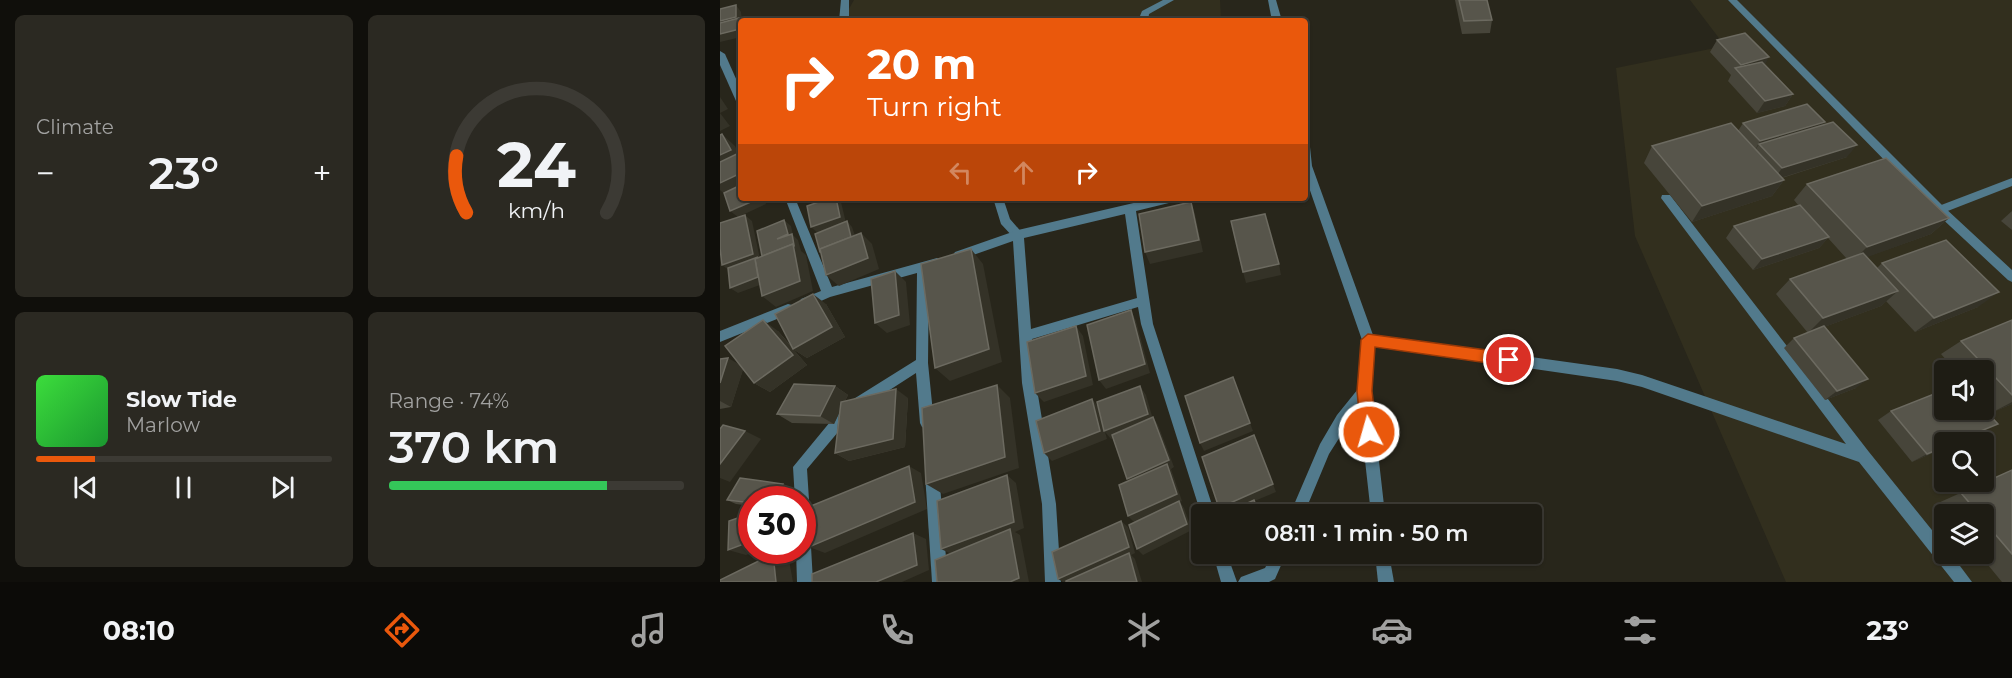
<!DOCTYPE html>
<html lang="en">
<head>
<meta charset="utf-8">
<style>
	body { margin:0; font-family:Montserrat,sans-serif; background:#2b2922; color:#f1f3f6; height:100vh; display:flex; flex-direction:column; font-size:22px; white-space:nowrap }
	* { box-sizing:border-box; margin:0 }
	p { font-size:20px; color:#a1a1a0 }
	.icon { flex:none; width:33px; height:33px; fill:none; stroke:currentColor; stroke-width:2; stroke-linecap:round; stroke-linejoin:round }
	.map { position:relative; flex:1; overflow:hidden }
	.drawer { display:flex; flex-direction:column; gap:15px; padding:15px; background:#100f0b; width:720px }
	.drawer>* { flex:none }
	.guide { position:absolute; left:18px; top:18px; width:570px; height:183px; border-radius:6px; box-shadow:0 2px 4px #0004,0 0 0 2px #3c3a34; background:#ea580c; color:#fff; overflow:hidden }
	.fabs { position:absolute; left:1214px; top:360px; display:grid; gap:12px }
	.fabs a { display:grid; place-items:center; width:60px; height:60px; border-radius:6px; background:#1e1c14; box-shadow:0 2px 4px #0004,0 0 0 2px #3c3a34; font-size:30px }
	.speed { position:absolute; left:18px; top:486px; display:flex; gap:12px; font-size:30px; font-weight:700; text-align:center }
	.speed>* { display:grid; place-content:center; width:78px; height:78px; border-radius:50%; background:#1e1c14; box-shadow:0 2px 4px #0004,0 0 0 2px #3c3a34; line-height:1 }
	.speed .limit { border:9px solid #d22; background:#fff; color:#111 }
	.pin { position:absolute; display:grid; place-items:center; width:51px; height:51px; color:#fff; margin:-26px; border:3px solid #fff; border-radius:50%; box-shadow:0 2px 6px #0007 }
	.me { position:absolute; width:66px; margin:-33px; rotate:354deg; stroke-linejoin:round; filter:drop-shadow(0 0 4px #0008) }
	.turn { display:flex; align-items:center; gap:21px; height:126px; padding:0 30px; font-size:27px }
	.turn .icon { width:78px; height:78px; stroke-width:2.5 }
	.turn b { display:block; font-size:42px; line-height:51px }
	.lanes { display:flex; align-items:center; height:57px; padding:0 30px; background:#0003; justify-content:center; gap:30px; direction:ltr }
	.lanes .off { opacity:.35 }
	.big { font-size:45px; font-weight:600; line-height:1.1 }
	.drawer .widget { flex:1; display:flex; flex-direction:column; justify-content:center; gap:9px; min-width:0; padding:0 21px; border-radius:9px; background:#2b2922 }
	.drawer .dial { align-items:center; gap:0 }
	.dial svg { height:156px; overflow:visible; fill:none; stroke:#3c3a34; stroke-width:7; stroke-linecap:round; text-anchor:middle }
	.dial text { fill:#f1f3f6; stroke:none }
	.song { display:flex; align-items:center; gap:18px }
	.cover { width:72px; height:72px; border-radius:9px; background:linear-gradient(135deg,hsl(120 70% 55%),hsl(130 70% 35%)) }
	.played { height:6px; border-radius:3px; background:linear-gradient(90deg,#ea580c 20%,#3c3a34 20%) }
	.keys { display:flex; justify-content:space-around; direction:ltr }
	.heat { display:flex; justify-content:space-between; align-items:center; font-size:33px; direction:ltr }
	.charge { height:9px; border-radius:4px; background:linear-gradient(90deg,#34c759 74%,#3c3a34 0) }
	.drawer .tiles { flex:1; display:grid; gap:15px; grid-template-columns:repeat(2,1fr) }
	.trip { position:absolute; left:471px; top:504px; width:351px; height:60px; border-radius:6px; background:#1e1c14; box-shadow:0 2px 4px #0004,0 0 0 2px #3c3a34; font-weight:600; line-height:60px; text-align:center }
	.dock { display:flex; height:96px; justify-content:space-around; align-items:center; background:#0c0b08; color:#a1a1a0 }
	.dock .icon { width:42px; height:42px }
	.dock .selected { color:#ea580c }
	.dock b { font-size:27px; color:#f1f3f6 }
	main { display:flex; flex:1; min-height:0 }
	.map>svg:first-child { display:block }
</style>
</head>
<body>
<main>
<section class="drawer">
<div class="tiles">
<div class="widget"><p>Climate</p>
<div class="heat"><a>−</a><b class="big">23°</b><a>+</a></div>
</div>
<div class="widget dial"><svg viewBox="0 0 100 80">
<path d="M14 69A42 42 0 1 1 86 69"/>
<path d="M14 69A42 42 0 0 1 9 40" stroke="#ea580c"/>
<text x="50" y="56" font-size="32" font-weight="700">24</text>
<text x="50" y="72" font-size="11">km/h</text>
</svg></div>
<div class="widget">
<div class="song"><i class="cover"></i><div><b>Slow Tide</b><p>Marlow</p></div></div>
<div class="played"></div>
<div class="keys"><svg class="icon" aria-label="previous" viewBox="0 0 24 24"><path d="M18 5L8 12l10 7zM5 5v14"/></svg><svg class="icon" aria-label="pause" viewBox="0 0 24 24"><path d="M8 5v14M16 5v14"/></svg><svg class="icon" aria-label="next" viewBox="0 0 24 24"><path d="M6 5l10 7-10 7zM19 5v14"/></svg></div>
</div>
<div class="widget"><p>Range · 74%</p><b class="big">370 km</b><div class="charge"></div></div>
</div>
</section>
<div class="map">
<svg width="1292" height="582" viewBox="0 0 1292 582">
	<rect width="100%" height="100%" fill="#28261b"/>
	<g fill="#322f1e" fill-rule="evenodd">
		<path d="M134,0H500L501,21H122Z"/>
		<path d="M970,0H1292V582H1066L915,236L896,68L1005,46ZM1224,370H1263V410H1224ZM1224,442H1263V482H1224ZM1224,514H1263V554H1224Z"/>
	</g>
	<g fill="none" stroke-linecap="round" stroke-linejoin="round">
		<g fill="#527a8c" fill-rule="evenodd">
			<path d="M121,0H129V21H119Z"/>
			<path d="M443,0H454L429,14L428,21H418L422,11Z"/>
			<path d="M1292,178V186L1220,214L1214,210L1216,207Z"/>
			<path d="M273,198H283L290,219L304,235L302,238H294L281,224Z"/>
		</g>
		<g fill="#527a8c" fill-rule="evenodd">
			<path d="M548,0H556L562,21H552Z"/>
			<path d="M1008,0H1017L1224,207L1292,270V282L1288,280L1216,213Z"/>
			<path d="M0,51L5,54L21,90V104L16,101L0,65Z"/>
			<path d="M585,143L590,147L592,166L653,335L897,369L922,375L1126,444L941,198L942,195H950L1149,452L1224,545V554H1231L1252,582H1234L1139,462L922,387L897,381L654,346L651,391L665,514H651L639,407L609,454L584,514H570L600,444L617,415L638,389L642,340L585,176Z"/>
			<path d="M65,198H75L112,287L217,258L221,260L223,263L221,266L209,270L208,363L214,423L212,427L207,429L202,427L200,423L196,373L134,413L87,469L89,500L86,505L89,511L93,582H77L76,550H82V500H75L73,467L124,405L196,360L197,273L110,297L85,308L81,307L79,303L81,299L101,291Z"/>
			<path d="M435,198H458L453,202L416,211L433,324L495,514L482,516L481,514L421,324L418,307L312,339L316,383L336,504L341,582H325L322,504L302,383L293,241L239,260L235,258L233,255L235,252L298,230ZM405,214L417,298L311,329L304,238Z"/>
			<path d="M68,304L72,305L74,309L72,313L0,342V331Z"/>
			<path d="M212,466L217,468L219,473L228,582H212L205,473L207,468Z"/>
			<path d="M493,554H507L517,582H501Z"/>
			<path d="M552,554H566L555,579L549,582H518L521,577L545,568Z"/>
			<path d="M655,554H669L674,582H658Z"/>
		</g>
	</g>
	<g fill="#47453a">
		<path d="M735,0H767L772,20L770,33L742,34Z"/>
		<path d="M997,40L1045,65L1073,94L1065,106L1037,113L1008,81L1011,75L990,52Z"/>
		<path d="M1105,122L1104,124L1127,157L1062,178L1064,180L1052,196L972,222L924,163L932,146L1018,131L1023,123Z"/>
		<path d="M1087,184L1229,218L1211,234L1146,257L1157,268L1162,263L1258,307L1195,332L1166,301L1161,306L1104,327L1136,388L1105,400L1064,348L1074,338L1088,333L1056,294L1070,279L1127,259L1108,238L1099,248L1033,270L1006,238L1014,226L1078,205L1074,200Z"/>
		<path d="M1292,211V230L1281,221Z"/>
		<path d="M106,304L125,337L87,358L73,349L87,365L50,392L34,383L23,369L11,407L0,409V359L21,366L58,331L73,348Z"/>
		<path d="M1292,320V404L1273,412L1263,401V370H1235L1221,354L1241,341Z"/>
		<path d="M115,386L128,395L125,401L188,398L185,447L129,461L115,453L119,413L114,424L72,423L57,414Z"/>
		<path d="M1171,411L1262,432L1224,442V448L1192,462L1158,420Z"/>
		<path d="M1292,470V582H1282L1259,554H1263V514H1227L1218,503Z"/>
		<path d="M63,484L71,488L64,500H32V506L16,504L7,500Z"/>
	</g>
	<g fill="#343227">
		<path d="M16,5L21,12L22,21H21V37L0,42V21Z"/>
		<path d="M1049,57L1042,70L1017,71L1021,65Z"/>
		<path d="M1073,94L1065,106L1037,113L1045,101Z"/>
		<path d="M0,97L8,109L0,113Z"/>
		<path d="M0,113L10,126L0,131Z"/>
		<path d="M1105,122L1096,134L1039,144L1033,154L1040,141Z"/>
		<path d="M2,134L15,146L21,158L0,173V155Z"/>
		<path d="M1137,145L1127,157L1054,180L1062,168Z"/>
		<path d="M21,173V192L9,198L0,190V183Z"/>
		<path d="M1064,180L1052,196L972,222L982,206Z"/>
		<path d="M40,198H44L46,204L18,217L10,211Z"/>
		<path d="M116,198H117L121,202L126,223L98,233L91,227Z"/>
		<path d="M471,202L475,214L483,252L430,264L425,252Z"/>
		<path d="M25,215L32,221L40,259L64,245V220L71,226L73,235L78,240L81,251L86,255L93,291L56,307L42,296L48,282L18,293L10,288V271L2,265Z"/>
		<path d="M1229,218L1211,234L1131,263L1147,247Z"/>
		<path d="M127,221L132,227L138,245L106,258L100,252Z"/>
		<path d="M141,233L152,244L159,269L119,286L106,275Z"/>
		<path d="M1109,237L1099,248L1033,270L1042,259Z"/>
		<path d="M251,249L263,264L282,362L230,381L215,368Z"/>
		<path d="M559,264L561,275L526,283L523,272Z"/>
		<path d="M175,271L186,282L190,325L167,333L155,323Z"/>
		<path d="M1178,291L1161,306L1088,333L1103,318Z"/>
		<path d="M1279,292L1258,307L1195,332L1214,318Z"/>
		<path d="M93,294L106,304L125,337L87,358L73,349L87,365L50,392L34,383L43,320L58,331L73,349Z"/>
		<path d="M411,310L416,321L430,373L386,389L379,380Z"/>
		<path d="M356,326L363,336L373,385L324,402L315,393Z"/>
		<path d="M8,358L24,367L11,407L0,401V383Z"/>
		<path d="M1148,379L1136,388L1105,400L1117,391Z"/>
		<path d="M277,385L290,398L299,468L223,494L206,484Z"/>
		<path d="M115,386L128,395L114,424L100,416Z"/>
		<path d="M420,386L426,395L434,423L391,439L385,432L387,439L332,461L324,453L372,399L379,408Z"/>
		<path d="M176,389L188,398L185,447L129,461L115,453Z"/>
		<path d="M1292,402V404L1273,412Z"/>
		<path d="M433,417L438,425L454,467L451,469L452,472L462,501L460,502L464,508L472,530L423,555L417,549L414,522L408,516L414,486L407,479Z"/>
		<path d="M530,423L533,431L484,451L480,443Z"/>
		<path d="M1278,424L1262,432L1237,442H1234Z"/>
		<path d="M25,431L41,439L10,482L0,478V464Z"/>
		<path d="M1224,447V448L1192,462L1207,454Z"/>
		<path d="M189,466L201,473L207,509L105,553L89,547Z"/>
		<path d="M287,475L296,483L304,528L295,532L300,535L309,582H290L221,549Z"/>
		<path d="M63,484L71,488L64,500H54Z"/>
		<path d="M553,484L556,492L503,514L499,508Z"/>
		<path d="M401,521L408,527L415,553L411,555L415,559L422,582H343L338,579Z"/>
		<path d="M193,533L206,539L209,570L182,582H156Z"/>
		<path d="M32,541V550H39L26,555L8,550Z"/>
		<path d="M53,554L69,560L73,582H56Z"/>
		<path d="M524,554H539L519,563L515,558Z"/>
	</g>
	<g fill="#57554b" stroke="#6c6a60" stroke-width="1.5">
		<path d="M739,0H767L772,20L744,21Z"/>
		<path d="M16,5V17L0,21V9Z"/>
		<path d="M19,18L20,29L0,34V23Z"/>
		<path d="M1025,33L1049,57L1021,65L997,40Z"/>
		<path d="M1042,62L1073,94L1045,101L1015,68Z"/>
		<path d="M1087,104L1105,122L1040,141L1023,123Z"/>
		<path d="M1113,122L1137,145L1062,168L1039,144Z"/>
		<path d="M1011,123L1064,180L982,206L932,146Z"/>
		<path d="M2,134L11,150L0,155V135Z"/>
		<path d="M21,152V173L0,183V162Z"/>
		<path d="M1166,158L1229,218L1147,247L1087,184Z"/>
		<path d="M21,185V198H40L10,211L4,193Z"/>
		<path d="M110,198H116L120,217L91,227L87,206Z"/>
		<path d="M471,202L479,240L425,252L419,214Z"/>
		<path d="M1080,205L1109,237L1042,259L1014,226Z"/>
		<path d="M545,214L559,264L523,272L511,221Z"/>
		<path d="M25,215L33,254L2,265L0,248V223Z"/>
		<path d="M64,220L68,234L57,239L72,234L74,245L73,244L42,256L37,231Z"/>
		<path d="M127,221L131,237L100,249L101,252H100L95,234Z"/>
		<path d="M141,233L148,258L106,275L100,249Z"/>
		<path d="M1226,240L1279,292L1214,318L1162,263Z"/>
		<path d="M73,244L80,281L42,296L35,259Z"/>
		<path d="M251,249L269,349L215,368L201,264Z"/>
		<path d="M1143,253L1178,291L1103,318L1070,279Z"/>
		<path d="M38,257L35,259L38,277L10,288L8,268Z"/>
		<path d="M175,271L179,315L155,323L151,279Z"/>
		<path d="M93,294L112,327L73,349L55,314Z"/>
		<path d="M411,310L425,364L379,380L367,325Z"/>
		<path d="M43,320L73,355L34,383L5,346Z"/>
		<path d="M1292,320V395L1241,341Z"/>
		<path d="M356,326L366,376L315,393L307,342Z"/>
		<path d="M1104,326L1148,379L1117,391L1074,338Z"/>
		<path d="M8,358L0,383V359Z"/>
		<path d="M513,377L530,423L480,443L465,396Z"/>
		<path d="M74,384L115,386L100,416L57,414Z"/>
		<path d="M277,385L285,457L206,484L202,408Z"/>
		<path d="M420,386L428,414L384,431L377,402Z"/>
		<path d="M176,389L173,439L115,453L121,402Z"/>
		<path d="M1224,390V410H1263V408L1278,424L1234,442H1224V447L1207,454L1171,411Z"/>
		<path d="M372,399L380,431L324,453L316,421Z"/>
		<path d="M433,417L449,460L407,479L392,435Z"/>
		<path d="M3,425L25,431L0,464V429Z"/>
		<path d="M534,435L553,484L499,508L482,457Z"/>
		<path d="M447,464L457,494L408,516L399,485Z"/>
		<path d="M189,466L195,502L89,547L86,508Z"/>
		<path d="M1292,470V554L1263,520V514H1259L1241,493Z"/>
		<path d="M287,475L294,522L221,549L217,501Z"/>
		<path d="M20,478L63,484L54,500H32V503L7,500Z"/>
		<path d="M534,500L539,514H504Z"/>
		<path d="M459,501L467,524L417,549L409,525Z"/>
		<path d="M32,513V541L8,550L9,521Z"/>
		<path d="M401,521L409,547L338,579L332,552Z"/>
		<path d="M290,529L299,578L290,582H217L215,560Z"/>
		<path d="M193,533L197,565L156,582H92V574Z"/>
		<path d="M409,553L417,582H346V581Z"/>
		<path d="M53,554L56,582H0V580Z"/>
		<path d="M513,554H524L515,558Z"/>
	</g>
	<path fill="#ea580c" stroke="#983908" stroke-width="1.5" d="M648,334L789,353L796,360L789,366L655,347L652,391L657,432L654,437L649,439L643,437L641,432L637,391L641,340Z"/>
</svg>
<div class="fabs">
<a><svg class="icon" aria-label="sound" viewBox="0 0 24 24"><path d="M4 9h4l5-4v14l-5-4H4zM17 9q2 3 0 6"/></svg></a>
<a><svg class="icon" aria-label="search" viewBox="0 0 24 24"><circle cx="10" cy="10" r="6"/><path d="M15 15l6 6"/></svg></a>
<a><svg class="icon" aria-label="layers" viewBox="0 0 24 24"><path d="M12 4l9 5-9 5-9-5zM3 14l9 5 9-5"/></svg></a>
</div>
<div class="speed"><div class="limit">30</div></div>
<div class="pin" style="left:789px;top:360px;background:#d93025"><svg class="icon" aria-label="arrive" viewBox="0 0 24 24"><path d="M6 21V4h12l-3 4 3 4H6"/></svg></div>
<svg class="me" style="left:649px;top:432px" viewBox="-20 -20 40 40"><circle r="17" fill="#ea580c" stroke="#fff" stroke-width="3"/><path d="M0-11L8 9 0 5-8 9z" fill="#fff"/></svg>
<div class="trip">08:11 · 1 min · 50 m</div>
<div class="guide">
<div class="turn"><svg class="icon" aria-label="right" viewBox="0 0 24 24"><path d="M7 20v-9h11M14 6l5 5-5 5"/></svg><div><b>20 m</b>Turn right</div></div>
<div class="lanes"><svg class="icon off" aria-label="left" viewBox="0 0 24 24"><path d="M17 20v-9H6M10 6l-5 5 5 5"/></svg><svg class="icon off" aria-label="ahead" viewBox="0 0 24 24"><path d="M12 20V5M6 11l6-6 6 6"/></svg><svg class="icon" aria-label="right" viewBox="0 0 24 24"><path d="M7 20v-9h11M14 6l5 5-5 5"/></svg></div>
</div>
</div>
</main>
<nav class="dock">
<b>08:10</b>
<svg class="icon selected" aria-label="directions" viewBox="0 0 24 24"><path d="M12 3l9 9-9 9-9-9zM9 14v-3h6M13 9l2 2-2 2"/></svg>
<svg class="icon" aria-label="music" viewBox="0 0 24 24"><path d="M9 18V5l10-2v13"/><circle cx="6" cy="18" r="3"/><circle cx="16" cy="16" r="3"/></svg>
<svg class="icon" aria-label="phone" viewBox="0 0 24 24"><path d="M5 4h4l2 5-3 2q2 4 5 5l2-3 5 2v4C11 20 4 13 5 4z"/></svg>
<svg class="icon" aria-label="climate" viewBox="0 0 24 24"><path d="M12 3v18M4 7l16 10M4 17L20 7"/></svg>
<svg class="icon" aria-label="car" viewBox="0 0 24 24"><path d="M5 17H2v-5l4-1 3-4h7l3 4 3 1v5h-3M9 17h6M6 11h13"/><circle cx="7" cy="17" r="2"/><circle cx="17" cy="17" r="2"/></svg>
<svg class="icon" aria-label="filters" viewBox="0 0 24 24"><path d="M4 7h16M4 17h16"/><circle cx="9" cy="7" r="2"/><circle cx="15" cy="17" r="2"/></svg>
<b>23°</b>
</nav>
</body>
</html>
